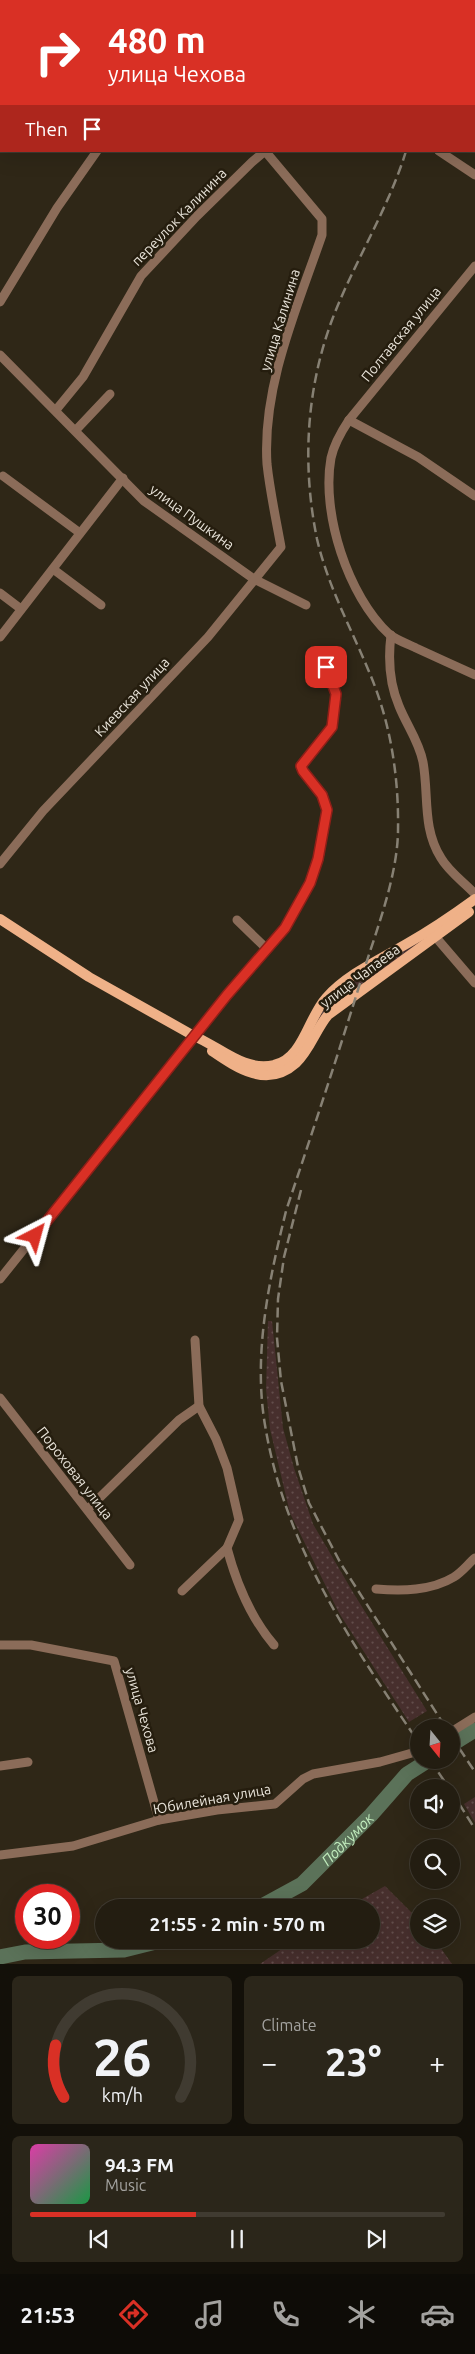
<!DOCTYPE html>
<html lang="en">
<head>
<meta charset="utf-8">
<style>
	body { margin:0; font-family:Ubuntu,sans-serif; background:#2b261a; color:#f1f3f6; height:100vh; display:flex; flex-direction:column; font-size:19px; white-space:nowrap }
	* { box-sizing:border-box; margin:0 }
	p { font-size:16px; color:#a3a29f }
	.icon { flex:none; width:28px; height:28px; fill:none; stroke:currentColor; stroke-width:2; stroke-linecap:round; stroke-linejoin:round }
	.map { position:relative; height:1964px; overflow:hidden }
	.drawer { display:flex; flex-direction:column; gap:12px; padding:12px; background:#131009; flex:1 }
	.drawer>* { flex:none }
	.hud { position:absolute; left:0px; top:0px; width:475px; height:152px; box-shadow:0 5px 20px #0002,0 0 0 1px #403b31; background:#d93025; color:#fff; overflow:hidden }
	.needle { width:32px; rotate:162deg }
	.buttons { position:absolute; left:410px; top:1719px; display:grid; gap:10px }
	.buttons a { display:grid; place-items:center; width:50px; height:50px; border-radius:50%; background:#231d11; box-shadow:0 5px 20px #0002,0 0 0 1px #403b31; font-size:25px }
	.speed { position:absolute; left:15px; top:1884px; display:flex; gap:10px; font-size:25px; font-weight:700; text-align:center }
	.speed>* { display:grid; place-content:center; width:65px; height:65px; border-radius:50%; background:#231d11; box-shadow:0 5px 20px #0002,0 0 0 1px #403b31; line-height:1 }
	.speed .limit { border:8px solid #d22; background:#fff; color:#111 }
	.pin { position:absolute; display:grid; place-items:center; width:42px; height:42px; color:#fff; margin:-21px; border-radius:10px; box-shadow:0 2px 8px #0006 }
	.me { position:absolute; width:55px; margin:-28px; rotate:39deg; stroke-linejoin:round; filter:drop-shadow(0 0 4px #0008) }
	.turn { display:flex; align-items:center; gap:18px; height:105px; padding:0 25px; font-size:22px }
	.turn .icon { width:65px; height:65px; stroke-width:2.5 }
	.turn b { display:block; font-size:35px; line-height:42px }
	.then { display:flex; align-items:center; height:48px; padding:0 25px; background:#0003; gap:10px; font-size:19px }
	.big { font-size:38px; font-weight:700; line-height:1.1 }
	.drawer .card { flex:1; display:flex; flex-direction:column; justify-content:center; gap:8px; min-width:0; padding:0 18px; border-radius:8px; background:#2b261a }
	.drawer .dial { align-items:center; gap:0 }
	.dial svg { height:130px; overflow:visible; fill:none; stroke:#403b31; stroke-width:7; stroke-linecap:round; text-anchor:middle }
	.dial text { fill:#f1f3f6; stroke:none }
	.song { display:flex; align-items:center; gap:15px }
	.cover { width:60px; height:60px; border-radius:8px; background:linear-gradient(135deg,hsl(320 70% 55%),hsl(140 70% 35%)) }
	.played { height:5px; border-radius:2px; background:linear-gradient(90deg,#d93025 40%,#403b31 40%) }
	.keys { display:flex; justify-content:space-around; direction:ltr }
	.heat { display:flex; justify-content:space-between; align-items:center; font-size:28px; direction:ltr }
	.drawer .tiles { flex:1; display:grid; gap:12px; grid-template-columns:1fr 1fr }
	.card:last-child { grid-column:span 2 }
	.trip { position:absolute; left:95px; top:1899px; width:285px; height:50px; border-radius:25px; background:#231d11; box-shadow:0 5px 20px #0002,0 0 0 1px #403b31; font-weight:700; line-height:50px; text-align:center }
	.tab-bar { display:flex; height:80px; justify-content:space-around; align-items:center; background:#0e0c07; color:#a3a29f }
	.tab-bar .icon { width:35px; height:35px }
	.tab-bar .selected { color:#d93025 }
	.tab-bar b { font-size:22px; color:#f1f3f6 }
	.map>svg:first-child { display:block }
</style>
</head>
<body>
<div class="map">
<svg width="475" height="1964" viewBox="0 0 475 1964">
	<defs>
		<pattern id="grass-dots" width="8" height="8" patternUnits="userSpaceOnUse" patternTransform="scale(1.25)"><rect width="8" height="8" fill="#472f2d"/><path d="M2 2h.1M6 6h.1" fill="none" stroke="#624d4b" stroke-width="1.8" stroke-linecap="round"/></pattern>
	</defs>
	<rect width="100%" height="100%" fill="#2f2717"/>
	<g fill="url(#grass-dots)">
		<path d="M426,938L334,1006L315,1023L329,1002L358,977Z"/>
		<path d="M268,1321H272L283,1428L294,1468L313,1524L354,1594L427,1711L409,1722L339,1613L290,1513L270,1429L266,1389Z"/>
		<path d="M475,1797V1823L464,1804Z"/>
		<path d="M385,1886L419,1920V1940H435L452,1964H260L295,1940H371V1908L348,1907Z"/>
	</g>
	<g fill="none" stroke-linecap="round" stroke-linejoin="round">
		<g stroke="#5b7259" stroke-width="15">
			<path d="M451,1745L475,1730"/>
			<path id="s1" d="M258,1908L302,1884L371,1815L407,1774L429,1760"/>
			<path d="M0,1957L25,1952L124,1950L164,1940"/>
		</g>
		<g stroke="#8b6c59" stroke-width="9">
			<path d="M38,0L41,1"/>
			<path d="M65,1V0"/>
			<path d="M369,1V0"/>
			<path d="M474,103L475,101"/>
			<path d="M439,151L475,175"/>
			<path d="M475,266L349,420C341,432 334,444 331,458C321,513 348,596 389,634C396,640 408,644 416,648C436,657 455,666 475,675"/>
			<path d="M0,302L57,208L97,151"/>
			<path d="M0,355L144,501L254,579L306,605"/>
			<path d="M56,410L83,377L141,276L197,216L252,162L265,151"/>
			<path d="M349,420L418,457L475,496"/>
			<path d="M76,430L110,394"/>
			<path d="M3,476L80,533"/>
			<path d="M53,569L101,605"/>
			<path d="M0,593L21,609"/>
			<path d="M391,635C388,659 390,685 399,706C407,726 419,741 423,762C429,795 422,828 441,858C449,872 464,882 475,894"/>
			<path d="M0,637L123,478"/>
			<path d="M0,864L43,811L208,637L281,547C276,519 270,492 267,464C262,386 297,308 322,235V219L265,151"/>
			<path d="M237,920L267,949"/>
			<path d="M439,941L475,983"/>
			<path d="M0,1279L227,995L285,929L310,883L319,859L327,810L323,795L303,771L301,766L332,727L336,695L321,654"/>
			<path d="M195,1340L199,1406L216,1439L227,1468L239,1520L227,1548C236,1582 251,1618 274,1645"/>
			<path d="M0,1398L130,1565"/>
			<path d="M88,1509L179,1420L199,1406"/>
			<path d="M376,1589C402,1591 431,1591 454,1577C462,1572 468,1564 475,1558"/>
			<path d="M182,1591L227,1548"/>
			<path d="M0,1645H31L114,1661L159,1820"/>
			<path d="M451,1732L475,1717"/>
			<path d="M0,1766L28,1762"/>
			<path d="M0,1855L73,1846L159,1820L217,1810L275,1804L303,1779L313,1774L380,1762L419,1751"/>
		</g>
		<g stroke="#efb188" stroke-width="10">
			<path d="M0,919L89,977L194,1036C220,1047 244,1072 274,1065C303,1059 308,1018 326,998C347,974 381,959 408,943C431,930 453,915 475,899"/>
			<path d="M212,1051C237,1068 267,1089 296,1063C310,1050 316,1029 328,1015L469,912"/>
		</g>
		<g stroke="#878174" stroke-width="2.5" stroke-dasharray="10 5" stroke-linecap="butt">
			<path d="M421,0V1"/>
			<path d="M406,151C388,210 354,262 332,320C306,390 302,466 317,539C328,587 352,630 370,674C391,724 399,778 398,832C397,876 378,926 365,967C340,1049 313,1130 286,1211C269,1280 253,1354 265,1425C285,1547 351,1642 419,1743"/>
			<path d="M301,1190L284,1257L278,1299L277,1338L281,1381L298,1467L309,1503L341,1564L446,1728"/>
			<path d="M451,1736L475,1772"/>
			<path d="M430,1760L449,1788"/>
			<path d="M451,1791L475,1829"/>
		</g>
	</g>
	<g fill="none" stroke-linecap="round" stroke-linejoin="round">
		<defs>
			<path id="route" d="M35,1236L227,995L285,928L310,883L318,859L327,810L322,795L303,771L301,766L332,727L336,694L326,667"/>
		</defs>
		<use href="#route" stroke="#8d1f18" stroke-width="12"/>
		<use href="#route" stroke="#d93025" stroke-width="9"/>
	</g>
	<g text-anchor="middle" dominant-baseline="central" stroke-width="5" stroke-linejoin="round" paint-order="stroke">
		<g font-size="14" fill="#e9e4da" stroke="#251d0e">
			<text transform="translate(179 217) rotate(-46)">переулок Калинина</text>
			<text transform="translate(280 320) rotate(-73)">улица Калинина</text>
			<text transform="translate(401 334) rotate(-51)">Полтавская улица</text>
			<text transform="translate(192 517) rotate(36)">улица Пушкина</text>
			<text transform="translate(132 697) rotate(-47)">Киевская улица</text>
			<text transform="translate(360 976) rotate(-37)">улица Чапаева</text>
			<text transform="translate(75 1473) rotate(52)">Пороховая улица</text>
			<text transform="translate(142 1710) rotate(74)">улица Чехова</text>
			<text transform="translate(212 1799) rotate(-10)">Юбилейная улица</text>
		</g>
		<g font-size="15" font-style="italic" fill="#c2edbe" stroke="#251d0e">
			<text stroke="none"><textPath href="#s1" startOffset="114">Подкумок</textPath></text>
		</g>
	</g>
</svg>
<div class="buttons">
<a><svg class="needle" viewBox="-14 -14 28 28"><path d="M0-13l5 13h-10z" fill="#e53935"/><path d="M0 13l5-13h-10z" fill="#a3a29f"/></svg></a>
<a><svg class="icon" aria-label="sound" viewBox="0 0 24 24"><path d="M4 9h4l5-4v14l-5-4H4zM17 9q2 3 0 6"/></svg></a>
<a><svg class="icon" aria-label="search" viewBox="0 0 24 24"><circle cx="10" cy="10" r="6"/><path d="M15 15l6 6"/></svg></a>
<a><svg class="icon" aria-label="layers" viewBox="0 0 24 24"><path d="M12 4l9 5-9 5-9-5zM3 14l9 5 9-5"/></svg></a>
</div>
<div class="speed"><div class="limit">30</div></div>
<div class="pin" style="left:326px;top:667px;background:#d93025"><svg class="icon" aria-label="arrive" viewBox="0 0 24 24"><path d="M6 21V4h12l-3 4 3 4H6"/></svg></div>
<svg class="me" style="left:35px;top:1236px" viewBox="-20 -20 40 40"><path d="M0-17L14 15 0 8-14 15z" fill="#d93025" stroke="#fff" stroke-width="4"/></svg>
<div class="trip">21:55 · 2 min · 570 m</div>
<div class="hud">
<div class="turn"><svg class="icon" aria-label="right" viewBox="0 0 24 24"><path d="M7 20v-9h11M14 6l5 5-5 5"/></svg><div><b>480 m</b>улица Чехова</div></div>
<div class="then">Then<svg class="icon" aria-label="arrive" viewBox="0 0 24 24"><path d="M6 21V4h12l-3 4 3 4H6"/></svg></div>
</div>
</div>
<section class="drawer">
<div class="tiles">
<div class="card dial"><svg viewBox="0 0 100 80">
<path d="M14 69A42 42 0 1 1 86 69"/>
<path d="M14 69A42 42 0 0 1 9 37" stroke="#d93025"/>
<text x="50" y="56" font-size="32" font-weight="700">26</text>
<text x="50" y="72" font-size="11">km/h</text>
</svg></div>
<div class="card"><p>Climate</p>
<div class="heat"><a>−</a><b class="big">23°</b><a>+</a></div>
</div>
<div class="card">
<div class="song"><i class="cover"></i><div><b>94.3 FM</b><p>Music</p></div></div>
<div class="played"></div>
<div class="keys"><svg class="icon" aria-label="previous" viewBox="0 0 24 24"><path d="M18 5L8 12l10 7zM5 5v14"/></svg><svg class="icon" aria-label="pause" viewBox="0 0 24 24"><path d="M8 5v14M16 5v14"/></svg><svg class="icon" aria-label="next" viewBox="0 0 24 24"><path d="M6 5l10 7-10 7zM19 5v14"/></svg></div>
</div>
</div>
</section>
<nav class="tab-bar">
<b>21:53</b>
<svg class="icon selected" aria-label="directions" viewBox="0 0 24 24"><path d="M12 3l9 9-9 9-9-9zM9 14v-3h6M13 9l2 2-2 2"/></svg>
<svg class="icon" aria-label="music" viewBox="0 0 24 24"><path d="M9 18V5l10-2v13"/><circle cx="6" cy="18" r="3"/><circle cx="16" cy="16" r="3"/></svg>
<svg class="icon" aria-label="phone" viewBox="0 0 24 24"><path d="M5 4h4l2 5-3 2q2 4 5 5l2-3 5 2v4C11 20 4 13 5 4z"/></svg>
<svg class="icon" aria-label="climate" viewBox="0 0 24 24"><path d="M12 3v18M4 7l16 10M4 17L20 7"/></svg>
<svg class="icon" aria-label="car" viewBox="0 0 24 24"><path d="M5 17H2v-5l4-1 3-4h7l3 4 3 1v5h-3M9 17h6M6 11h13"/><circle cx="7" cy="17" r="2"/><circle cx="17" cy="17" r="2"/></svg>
</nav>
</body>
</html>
